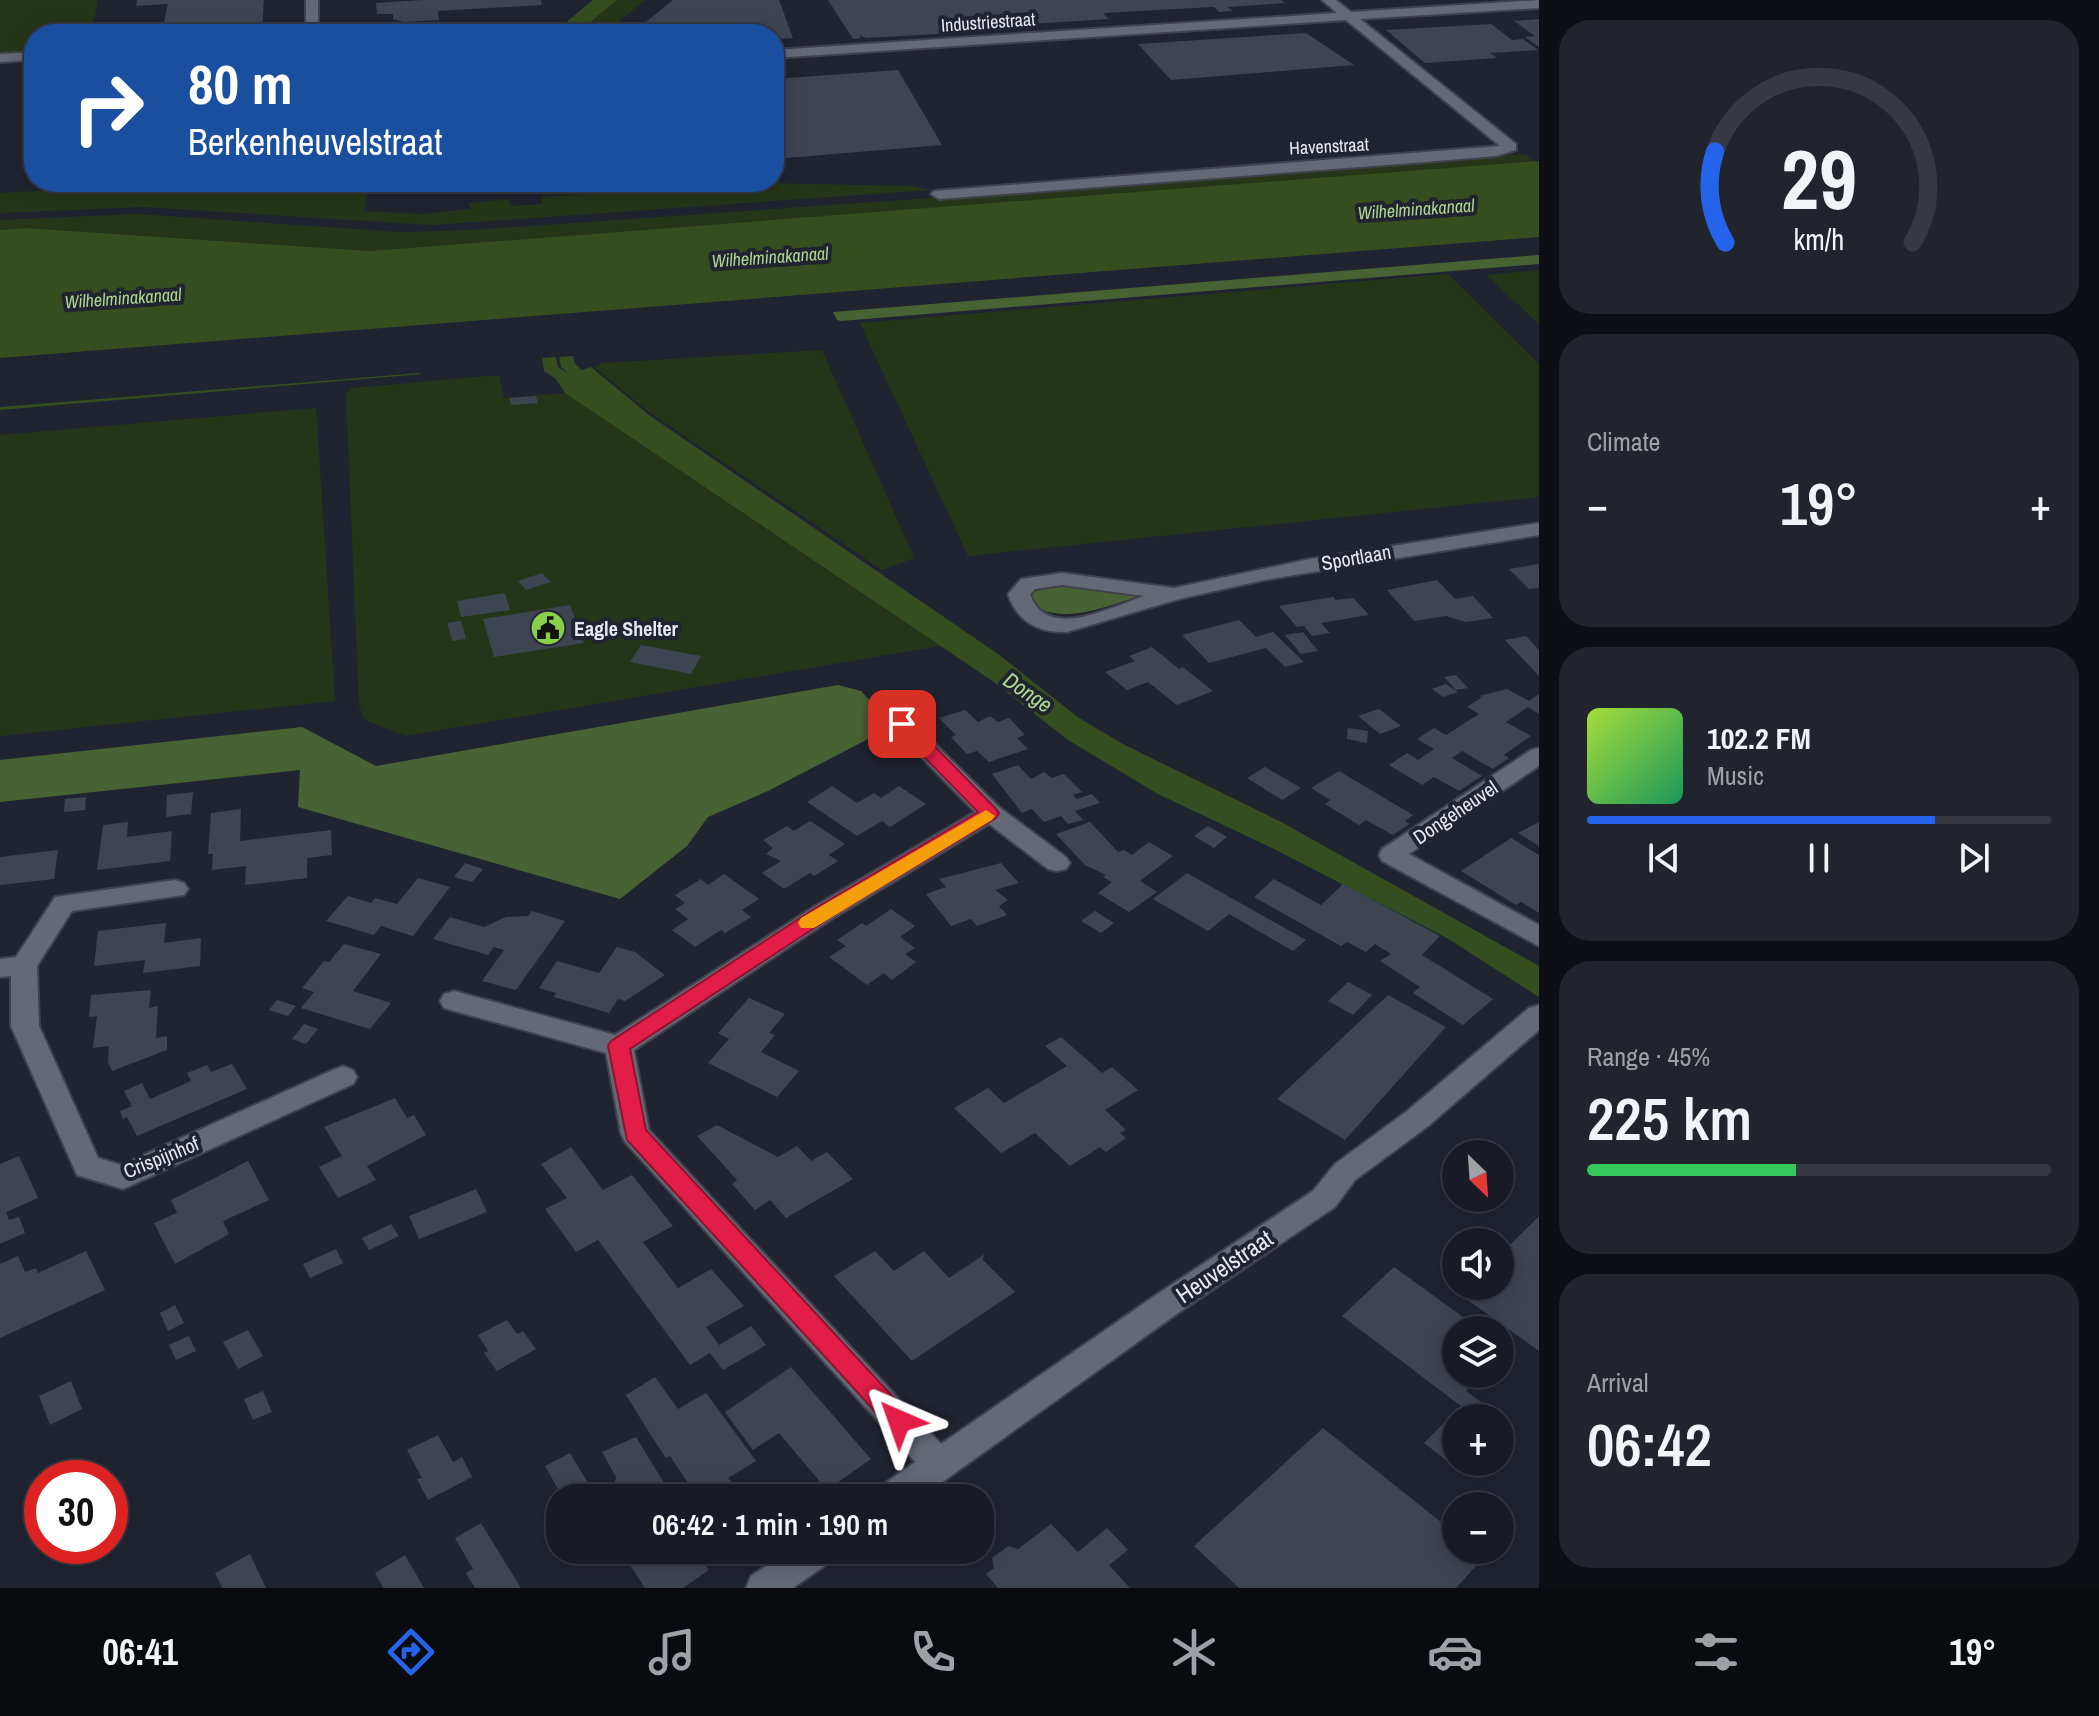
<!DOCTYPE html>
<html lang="en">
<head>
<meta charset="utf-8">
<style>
	body { margin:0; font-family:"Archivo Narrow",sans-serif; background:#21242d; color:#f1f3f6; height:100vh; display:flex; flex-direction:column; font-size:30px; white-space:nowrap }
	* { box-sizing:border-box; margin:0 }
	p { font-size:26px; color:#9fa1a7 }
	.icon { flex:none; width:44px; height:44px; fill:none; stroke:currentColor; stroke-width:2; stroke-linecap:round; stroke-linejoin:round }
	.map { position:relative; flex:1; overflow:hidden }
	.drawer { display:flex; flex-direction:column; gap:20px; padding:20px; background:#0d0f14; width:560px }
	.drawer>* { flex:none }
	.hud { position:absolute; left:24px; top:24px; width:760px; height:168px; border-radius:32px; box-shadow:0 4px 20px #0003,0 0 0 2px #363942; background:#1a4fa0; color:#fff; overflow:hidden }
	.needle { width:52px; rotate:155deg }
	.controls { position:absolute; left:1442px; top:1140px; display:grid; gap:16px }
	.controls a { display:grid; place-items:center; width:72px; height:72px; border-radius:50%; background:#181b25; box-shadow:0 4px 20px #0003,0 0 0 2px #363942; font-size:40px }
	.speed { position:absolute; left:24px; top:1460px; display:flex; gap:16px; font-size:40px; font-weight:700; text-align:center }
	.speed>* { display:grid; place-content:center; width:104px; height:104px; border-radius:50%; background:#181b25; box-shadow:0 4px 20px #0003,0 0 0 2px #363942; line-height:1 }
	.speed .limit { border:12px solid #d22; background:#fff; color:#111 }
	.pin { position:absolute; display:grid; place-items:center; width:68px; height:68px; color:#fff; margin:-34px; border-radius:16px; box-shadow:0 4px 12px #0006 }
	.me { position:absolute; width:88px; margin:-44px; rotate:317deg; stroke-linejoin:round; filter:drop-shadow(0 0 6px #0008) }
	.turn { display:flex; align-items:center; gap:28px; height:168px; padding:0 32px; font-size:36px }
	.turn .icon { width:104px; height:104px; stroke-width:2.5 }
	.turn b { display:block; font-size:56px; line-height:68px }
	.big { font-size:60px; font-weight:600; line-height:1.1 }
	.drawer .tile { flex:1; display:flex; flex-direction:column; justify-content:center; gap:12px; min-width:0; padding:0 28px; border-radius:32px; background:#21242d }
	.drawer .dial { align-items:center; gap:0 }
	.dial svg { height:208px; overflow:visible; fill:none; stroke:#363942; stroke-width:7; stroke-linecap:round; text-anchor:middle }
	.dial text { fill:#f1f3f6; stroke:none }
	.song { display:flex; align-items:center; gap:24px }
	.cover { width:96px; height:96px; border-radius:12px; background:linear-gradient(135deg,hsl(80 70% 55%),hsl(150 70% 35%)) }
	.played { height:8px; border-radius:4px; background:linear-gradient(90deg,#2563eb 75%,#363942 75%) }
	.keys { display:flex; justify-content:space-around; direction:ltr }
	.heat { display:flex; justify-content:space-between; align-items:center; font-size:44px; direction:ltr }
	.charge { height:12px; border-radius:6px; background:linear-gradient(90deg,#34c759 45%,#363942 0) }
	.trip { position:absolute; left:546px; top:1484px; width:448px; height:80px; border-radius:32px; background:#181b25; box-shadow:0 4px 20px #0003,0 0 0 2px #363942; font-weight:600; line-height:80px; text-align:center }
	.tab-bar { display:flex; height:128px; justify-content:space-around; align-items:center; background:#0a0b0f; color:#9fa1a7 }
	.tab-bar .icon { width:56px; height:56px }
	.tab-bar .active { color:#2563eb }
	.tab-bar b { font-size:36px; color:#f1f3f6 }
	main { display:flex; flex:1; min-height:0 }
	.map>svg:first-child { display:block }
</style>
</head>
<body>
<main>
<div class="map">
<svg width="1539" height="1588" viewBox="0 0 1539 1588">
	<rect width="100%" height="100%" fill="#202431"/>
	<g fill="#253618">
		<path d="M0,0H98L93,25L130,23L128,34H34V51L0,53Z"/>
		<path d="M617,0H645L604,34H576Z"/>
		<path d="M1525,154L1534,162L370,251L26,228L0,230V220L138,214L399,232L472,230L1405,165Z"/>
		<path d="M759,183L911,186L931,190L432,225L143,207L0,213V193L70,189L367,194L364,211L421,214L471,209L469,203L510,199L511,206L542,204L541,197Z"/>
		<path d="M1539,270V324L1486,275Z"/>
		<path d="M1448,274L1539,364V497L968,556L860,323Z"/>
		<path d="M822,350L914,558L882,570L649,412L594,367L602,363Z"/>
		<path d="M499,375L504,398L565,393L940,646L405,736L365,720L359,706L346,394L352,388Z"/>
		<path d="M316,408L335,701L0,736V435Z"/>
	</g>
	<g fill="#486333">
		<path d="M1539,255V264L841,321L837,320L833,312Z"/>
		<path d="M1059,586L1144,595C1107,605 1068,626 1032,605L1029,597L1032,592Z"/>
		<path d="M838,685L861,691L893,726L768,791L708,817L687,846L620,899L298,807L300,770L0,802V760L302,727L376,766Z"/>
	</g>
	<g fill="#344e1f">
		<path d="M593,0H617L576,34H552Z"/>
		<path d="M1539,161V237L0,358V230L26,228L370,251Z"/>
		<path d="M573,356L575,364L582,370L591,367L649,415L998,654L1079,718L1123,744L1283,823L1539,966V997L1447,938L1274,849L1158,794L1068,740L991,680L565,393L556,379L544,371L542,358L556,357L558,367L569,374L561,367L559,357Z"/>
		<path d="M419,373L422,374L0,410V407Z"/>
	</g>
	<g fill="#3f4452">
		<path d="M137,0H264L262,26L162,31L168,4L136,6Z"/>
		<path d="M422,0H541L542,5L438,11L439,20L404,22L393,19V14H377L376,3Z"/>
		<path d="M673,0H779L793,38L774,39V34H631Z"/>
		<path d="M828,0H1281L1285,3L1228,7L1233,11L1219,12L1214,7L1103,13L1109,19L968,28L971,32L866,38L859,35L861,38L853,39Z"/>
		<path d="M1539,19V47L1525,37L1535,36L1514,21Z"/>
		<path d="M1491,24L1512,40L1523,39L1538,50L1490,53L1497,58L1425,63L1386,30Z"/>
		<path d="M1306,33L1354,65L1171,80L1138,44Z"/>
		<path d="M898,70L942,145L774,159V79Z"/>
		<path d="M536,396L538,403L511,405L510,398Z"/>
		<path d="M1539,564V588L1529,589L1509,569Z"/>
		<path d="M542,573L551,582L526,590L518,581Z"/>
		<path d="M1437,580L1455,599L1473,596L1493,618L1466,622L1446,616L1414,621L1387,590Z"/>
		<path d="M505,593L510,610L461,617L457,601Z"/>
		<path d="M1333,597L1336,600L1353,598L1369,615L1321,623L1330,633L1312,636L1304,626L1297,627L1279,606Z"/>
		<path d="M570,605L584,643L494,657L483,619Z"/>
		<path d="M1239,620L1256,637L1273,632L1304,662L1285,667L1266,648L1209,663L1182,635Z"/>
		<path d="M461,621L466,639L452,641L447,623Z"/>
		<path d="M1303,632L1318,651L1301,654L1285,635Z"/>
		<path d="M1526,636L1539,650V676L1505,640Z"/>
		<path d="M641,645L701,656L691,674L630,662Z"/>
		<path d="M1152,647L1179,669L1183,667L1213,691L1177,705L1148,682L1127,690L1105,672L1135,661L1129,656Z"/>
		<path d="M1456,675L1468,688L1456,690L1444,677Z"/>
		<path d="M1446,684L1458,692L1443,697L1432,689Z"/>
		<path d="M1507,689L1529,701L1539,694V714L1528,707L1506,722L1531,736L1504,755L1509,758L1493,769L1462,751L1452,758L1482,776L1459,791L1434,777L1422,785L1389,765L1407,753L1418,760L1434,749L1417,739L1434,728L1446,735L1479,714L1467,707L1482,697L1479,696Z"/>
		<path d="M1379,709L1401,726L1380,734L1358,716Z"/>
		<path d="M965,710L978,722L990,716L998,722L1009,718L1025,735L1017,738L1028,749L989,762L977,751L967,754L951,737L956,735L939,718Z"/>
		<path d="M1348,728L1368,731L1367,743L1347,739Z"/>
		<path d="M1018,765L1031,779L1044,772L1052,778L1064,774L1082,792L1073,795L1077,799L1092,794L1100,803L1075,811L1083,820L1068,824L1061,816L1044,822L1032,809L1022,813L992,774Z"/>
		<path d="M1265,767L1301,788L1282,800L1247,778Z"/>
		<path d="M1339,771L1413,815L1405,821L1410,824L1393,835L1366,820L1359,825L1325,804L1330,800L1311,788Z"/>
		<path d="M832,786L857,803L874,793L881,798L899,786L926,804L890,827L882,821L857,836L807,802Z"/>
		<path d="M193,792L191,814L166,817L167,795Z"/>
		<path d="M86,797L85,810L64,812L65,799Z"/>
		<path d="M241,809L240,841L331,830L332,855L307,858V878L245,885L246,866L212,870L213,854H208L211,813Z"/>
		<path d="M810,821L845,844L829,855L838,861L814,876L810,873L784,889L762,873L781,861L766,854L773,848L763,840L787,826L794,831Z"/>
		<path d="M128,822L127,837L172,831L170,861L97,870L103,825Z"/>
		<path d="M1090,822L1118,852L1124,850L1132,855L1149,842L1173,856L1140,881L1157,892L1129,912L1098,893L1112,882L1103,877L1106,875L1085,865L1056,834Z"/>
		<path d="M1539,822V846L1518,833Z"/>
		<path d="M1208,826L1227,837L1214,848L1194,836Z"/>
		<path d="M1511,838L1539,855V913L1521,902L1516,905L1461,871Z"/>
		<path d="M58,850L54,879L0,885V857Z"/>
		<path d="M465,863L483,869L472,882L454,877Z"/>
		<path d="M1001,863L1019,883L995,890L1008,900L999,906L1007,915L977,926L971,919L951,926L926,894L946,887L939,879Z"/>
		<path d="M1187,873L1242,904L1306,940L1293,951L1229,914L1208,931L1153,899Z"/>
		<path d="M724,874L759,899L742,910L751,917L725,933L721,930L695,947L672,930L688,919L675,909L685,903L675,895L701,879L708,885Z"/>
		<path d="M418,878L450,887L413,936L381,926L374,935L326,921L348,896L371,903L375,898L397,904Z"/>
		<path d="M1274,879L1321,905L1343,884L1440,936L1422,955L1493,999L1463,1025L1413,993L1420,987L1380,961L1391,954L1375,944L1366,952L1347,942L1341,946L1254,897Z"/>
		<path d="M891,909L915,926L900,937L915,948L905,954L916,962L892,980L884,973L867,985L829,957L846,946L837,940L862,923L866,926Z"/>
		<path d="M532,911L565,921L516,990L482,981L504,950L494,947L488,955L433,939L450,917L484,927L506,917L528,916Z"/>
		<path d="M1095,911L1114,923L1101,933L1081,921Z"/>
		<path d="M166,923L164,943L201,938L200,966L143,973L145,960L94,966L98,931Z"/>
		<path d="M344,944L381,954L353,991L391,1003L370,1029L301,1008L314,992L302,988L324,961L329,962Z"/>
		<path d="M617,947L635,952L665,975L625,1001L618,999L609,1013L554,997L556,993L539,988L557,961L599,973Z"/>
		<path d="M1348,982L1372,995L1353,1015L1328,1001Z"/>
		<path d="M151,990L149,1008L158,1006L156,1038L167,1036V1050L112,1071L108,1062L109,1046L93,1048L97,1016L89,1017L91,995Z"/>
		<path d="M1388,995L1446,1027L1345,1140L1277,1099Z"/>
		<path d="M749,998L785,1014L769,1033L775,1035L761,1052L799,1071L777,1097L708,1063L729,1039L718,1033Z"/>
		<path d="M277,1000L296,1006L288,1016L269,1010Z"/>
		<path d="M304,1024L318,1029L306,1044L292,1039Z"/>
		<path d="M1061,1037L1102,1073L1112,1067L1138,1090L1105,1110L1126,1130L1120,1133L1126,1138L1106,1152L1100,1147L1070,1166L1035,1133L1001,1153L954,1108L988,1088L1004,1103L1067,1066L1045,1046Z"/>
		<path d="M232,1064L247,1089L137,1136L127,1117L123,1119L120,1111L132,1106L124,1091L142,1083L150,1099L191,1081L187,1073L207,1065L211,1072Z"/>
		<path d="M395,1098L407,1118L414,1115L426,1135L367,1166L376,1180L338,1198L319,1167L342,1156L324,1127Z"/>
		<path d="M717,1125L778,1157L797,1146L811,1161L827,1152L853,1179L786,1218L770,1200L755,1210L732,1184L737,1180L697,1136Z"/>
		<path d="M571,1147L603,1190L632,1175L673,1226L643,1242L678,1288L711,1269L744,1306L706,1327L719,1345L751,1326L766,1345L723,1370L710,1353L690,1365L598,1240L576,1252L545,1209L567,1198L541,1164Z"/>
		<path d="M19,1156L38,1198L6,1212L9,1220L19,1217L25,1233L0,1244V1164Z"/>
		<path d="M248,1161L269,1200L223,1221L229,1234L175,1264L154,1223L177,1213L171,1200Z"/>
		<path d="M476,1189L487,1212L419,1239L409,1216Z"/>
		<path d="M1539,1216V1351L1459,1294L1468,1286H1500V1255Z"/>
		<path d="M391,1224L399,1236L369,1250L362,1238Z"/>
		<path d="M336,1249L343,1263L310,1278L303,1264Z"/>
		<path d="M86,1251L105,1290L0,1338V1264L18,1256L25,1272L36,1268L38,1273Z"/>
		<path d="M875,1251L894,1271L924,1251L949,1278L985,1254L982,1259L1015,1292L912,1361L834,1276Z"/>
		<path d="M1394,1267L1481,1330H1456V1374L1479,1377L1466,1391L1506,1420L1500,1427V1418H1456V1462H1468L1460,1471L1424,1443L1461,1406L1342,1316Z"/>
		<path d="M175,1305L184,1323L168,1331L160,1313Z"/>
		<path d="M507,1320L517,1334L523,1331L536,1349L497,1371L484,1353L488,1351L478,1335Z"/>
		<path d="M248,1330L263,1356L238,1369L223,1342Z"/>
		<path d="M189,1336L196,1351L176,1360L169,1345Z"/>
		<path d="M791,1367L871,1459L827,1490L779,1433L753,1450L725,1412Z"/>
		<path d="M655,1377L678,1409L706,1393L756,1461L728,1478L734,1485L713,1498H698L670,1456L666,1458L652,1437L626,1395Z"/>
		<path d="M71,1381L82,1409L50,1425L39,1396Z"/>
		<path d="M263,1391L272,1412L253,1420L244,1399Z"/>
		<path d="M1323,1428L1456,1534V1550H1475L1484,1557L1456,1588H1239L1194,1546Z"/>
		<path d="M438,1435L453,1462L462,1457L472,1477L428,1500L417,1479L422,1478L407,1450Z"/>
		<path d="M636,1437L664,1483L656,1487L662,1498H620L614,1486L616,1477L602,1452Z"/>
		<path d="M570,1453L597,1498H563L545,1466Z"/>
		<path d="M481,1523L521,1588H475L466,1573L473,1569L455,1538Z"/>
		<path d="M1051,1524L1078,1552L1107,1528L1128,1550L1109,1565L1130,1588H998L986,1574L994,1568L992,1558L1008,1546L1018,1549Z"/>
		<path d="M620,1550H695L709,1570L683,1588H645Z"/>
		<path d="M250,1554L266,1588H222L215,1573Z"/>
		<path d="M405,1555L424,1588H383L375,1573Z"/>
	</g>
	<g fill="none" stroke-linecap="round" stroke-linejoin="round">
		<defs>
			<g id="street">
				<path d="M306,0H318V27L326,34H312L306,28Z"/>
				<path d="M1322,0H1336L1351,12L1539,0V8L1360,19L1516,144V150L1496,156L1413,163L939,199L931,194L934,191L1500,146L1346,20L774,58V50L1337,13Z"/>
				<path d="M34,52V60L0,62V54Z"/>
				<path d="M1539,523V535L1264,580L1179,599L1067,632C1039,633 1017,622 1008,594L1021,579L1062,573L1174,588L1310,559ZM1062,585L1144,596C1111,607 1046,642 1030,594L1035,589Z"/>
				<path d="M902,717L910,719L999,807L1066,857L1070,863L1066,869L1057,871L1048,869L989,824L830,920L634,1050L649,1130L941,1444L1156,1295L1313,1191L1335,1164L1407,1111L1529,1008L1539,1005V1030L1427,1127L1355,1180L1335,1207L1178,1313L920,1498H875L880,1487L915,1462L625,1142L621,1134L606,1053L444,1008L440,1001L444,994L454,991L615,1035L812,908L975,812L894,729L891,724L894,719Z"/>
				<path d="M1539,748V766L1409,854L1539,925V946L1382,861L1379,855L1382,849L1531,750Z"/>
				<path d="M175,880L184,883L188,889L184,895L72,911L37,966L39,1026L98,1158L121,1165L333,1070L343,1066L353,1070L357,1077L353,1084L123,1189L77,1175L11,1026V976L0,977V959L16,957L55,897Z"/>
				<path d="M789,1550H836L830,1562L793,1588H746L751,1576Z"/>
			</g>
		</defs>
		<use href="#street" stroke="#3f424c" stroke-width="4"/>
		<use href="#street" fill="#646978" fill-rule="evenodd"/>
	</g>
	<path fill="#e11d48" stroke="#92132f" stroke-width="2" d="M902,719L909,720L996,809L999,813L996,818L828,919L630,1049L646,1130L908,1413L911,1421L908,1428L899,1432L890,1428L627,1140L608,1046L611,1041L814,909L978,812L896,728L894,724Z"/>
	<path fill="#f59e0b" d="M986,810L995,816L992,820L814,928H801L798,923L801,918Z"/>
	<defs>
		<symbol id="civic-disc" viewBox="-11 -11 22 22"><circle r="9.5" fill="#88cf4a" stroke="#202431"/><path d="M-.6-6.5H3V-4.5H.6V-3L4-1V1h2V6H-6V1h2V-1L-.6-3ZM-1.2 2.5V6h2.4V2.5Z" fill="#111"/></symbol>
	</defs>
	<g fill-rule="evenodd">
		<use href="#civic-disc" x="528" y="608" width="40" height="40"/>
	</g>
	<g text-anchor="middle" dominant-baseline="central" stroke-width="8" stroke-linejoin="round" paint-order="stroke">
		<g font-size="18" fill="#e6e9f1" stroke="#202431">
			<text transform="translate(988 22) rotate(-4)">Industriestraat</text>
			<text transform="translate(1329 146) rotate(-3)">Havenstraat</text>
		</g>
		<g font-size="18" font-style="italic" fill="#acd78d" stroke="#202431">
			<text transform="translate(1416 209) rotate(-4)">Wilhelminakanaal</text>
			<text transform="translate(770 257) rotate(-4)">Wilhelminakanaal</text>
			<text transform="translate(123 298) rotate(-4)">Wilhelminakanaal</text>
		</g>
		<g font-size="20" fill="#e6e9f1" stroke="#202431">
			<text transform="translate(1356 557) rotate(-10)">Sportlaan</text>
			<text transform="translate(1455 812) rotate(-34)">Dongeheuvel</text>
			<text transform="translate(161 1157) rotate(-22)">Crispijnhof</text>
		</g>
		<g font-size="20" font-weight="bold" fill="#e6e9f1" stroke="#202431" text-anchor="start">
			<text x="574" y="628">Eagle Shelter</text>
		</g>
		<g font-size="22" font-style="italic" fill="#acd78d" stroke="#202431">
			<text transform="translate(1028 692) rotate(34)">Donge</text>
		</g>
		<g font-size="24" fill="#e6e9f1" stroke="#202431">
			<text transform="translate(1224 1266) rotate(-34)">Heuvelstraat</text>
		</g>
	</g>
</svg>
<div class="controls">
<a><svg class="needle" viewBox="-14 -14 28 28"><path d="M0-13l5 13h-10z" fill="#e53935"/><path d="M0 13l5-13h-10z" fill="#9fa1a7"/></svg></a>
<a><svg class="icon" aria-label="sound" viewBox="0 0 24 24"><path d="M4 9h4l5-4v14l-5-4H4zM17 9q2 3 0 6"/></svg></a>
<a><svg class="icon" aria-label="layers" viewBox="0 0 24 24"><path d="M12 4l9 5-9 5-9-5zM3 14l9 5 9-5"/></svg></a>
<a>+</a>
<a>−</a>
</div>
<div class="speed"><div class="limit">30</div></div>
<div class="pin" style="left:902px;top:724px;background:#d93025"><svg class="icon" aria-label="arrive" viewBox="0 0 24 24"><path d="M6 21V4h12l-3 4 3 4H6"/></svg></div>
<svg class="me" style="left:899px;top:1421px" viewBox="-20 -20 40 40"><path d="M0-17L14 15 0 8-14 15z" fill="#e11d48" stroke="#fff" stroke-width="4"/></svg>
<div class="trip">06:42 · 1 min · 190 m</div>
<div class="hud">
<div class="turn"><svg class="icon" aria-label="right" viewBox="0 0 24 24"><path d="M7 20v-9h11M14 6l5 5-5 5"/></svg><div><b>80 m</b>Berkenheuvelstraat</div></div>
</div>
</div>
<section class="drawer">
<div class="tile dial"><svg viewBox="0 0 100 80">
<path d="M14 69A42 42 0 1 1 86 69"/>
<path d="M14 69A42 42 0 0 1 10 34" stroke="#2563eb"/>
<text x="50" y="56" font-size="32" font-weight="700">29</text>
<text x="50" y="72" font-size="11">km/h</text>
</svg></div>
<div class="tile"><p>Climate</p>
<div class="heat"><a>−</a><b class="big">19°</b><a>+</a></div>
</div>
<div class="tile">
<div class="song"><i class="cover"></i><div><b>102.2 FM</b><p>Music</p></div></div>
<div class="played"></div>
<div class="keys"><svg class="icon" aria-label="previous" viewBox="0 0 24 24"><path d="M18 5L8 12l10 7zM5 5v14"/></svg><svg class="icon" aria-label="pause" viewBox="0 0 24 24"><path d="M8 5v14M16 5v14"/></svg><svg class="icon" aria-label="next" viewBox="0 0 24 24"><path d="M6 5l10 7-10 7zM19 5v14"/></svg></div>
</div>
<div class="tile"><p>Range · 45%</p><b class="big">225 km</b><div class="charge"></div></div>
<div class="tile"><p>Arrival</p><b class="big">06:42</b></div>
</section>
</main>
<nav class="tab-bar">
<b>06:41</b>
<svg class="icon active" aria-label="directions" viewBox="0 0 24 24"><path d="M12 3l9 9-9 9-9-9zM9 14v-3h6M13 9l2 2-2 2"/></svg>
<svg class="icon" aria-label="music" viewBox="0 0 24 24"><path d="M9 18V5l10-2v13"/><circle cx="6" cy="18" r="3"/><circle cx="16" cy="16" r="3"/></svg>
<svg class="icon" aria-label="phone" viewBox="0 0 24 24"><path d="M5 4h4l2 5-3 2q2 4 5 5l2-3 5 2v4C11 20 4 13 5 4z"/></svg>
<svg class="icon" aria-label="climate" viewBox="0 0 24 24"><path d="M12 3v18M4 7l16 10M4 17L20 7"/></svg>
<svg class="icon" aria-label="car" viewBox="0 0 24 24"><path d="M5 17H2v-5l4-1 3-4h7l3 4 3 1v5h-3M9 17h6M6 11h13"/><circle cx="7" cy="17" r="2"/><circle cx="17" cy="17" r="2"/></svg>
<svg class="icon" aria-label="filters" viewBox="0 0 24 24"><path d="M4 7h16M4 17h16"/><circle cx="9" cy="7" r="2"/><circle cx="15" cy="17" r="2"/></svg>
<b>19°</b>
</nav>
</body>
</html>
